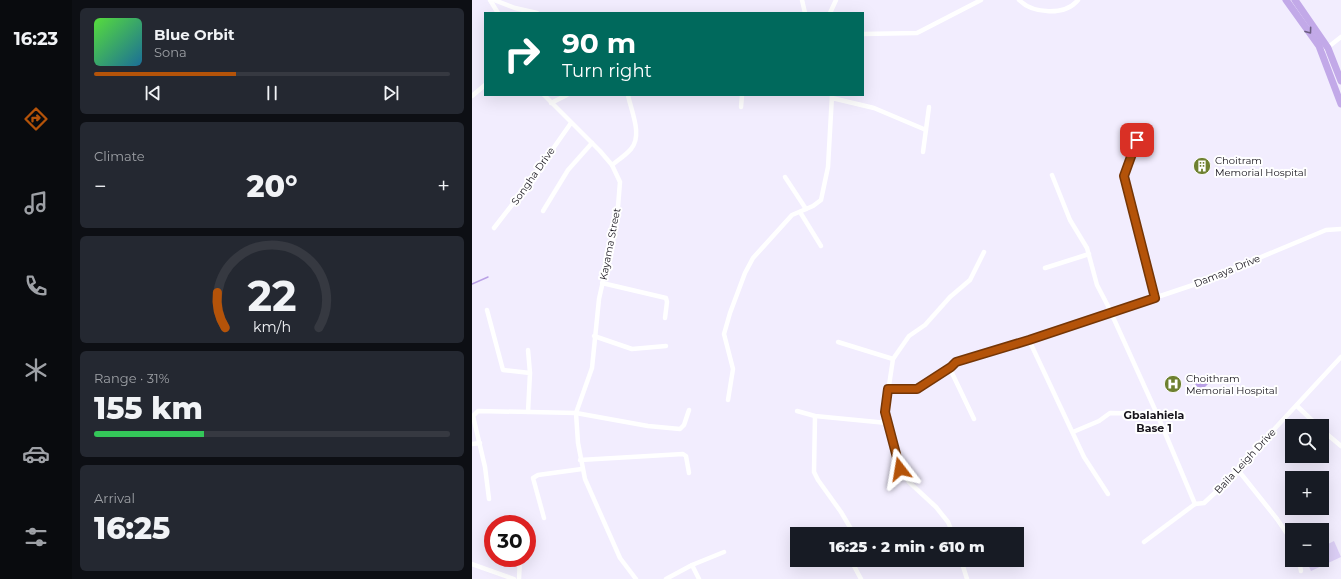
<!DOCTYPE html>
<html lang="en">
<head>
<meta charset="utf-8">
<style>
	body { margin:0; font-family:Montserrat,sans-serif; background:#242831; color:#f1f3f6; height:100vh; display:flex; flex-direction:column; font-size:15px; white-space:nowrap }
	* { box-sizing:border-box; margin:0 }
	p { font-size:13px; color:#9ea1a6 }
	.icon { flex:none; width:22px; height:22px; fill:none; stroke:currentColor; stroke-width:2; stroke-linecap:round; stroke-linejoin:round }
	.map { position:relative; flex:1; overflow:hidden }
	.sheet { display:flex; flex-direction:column; gap:8px; padding:8px; background:#0d0f14; width:400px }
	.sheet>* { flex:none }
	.banner { position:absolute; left:12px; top:12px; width:380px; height:84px; border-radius:0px; box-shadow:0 4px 16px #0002; background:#00695c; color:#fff; overflow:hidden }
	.tools { position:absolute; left:813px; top:419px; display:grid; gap:8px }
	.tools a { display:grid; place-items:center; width:44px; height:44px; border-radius:0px; background:#171b24; box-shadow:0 4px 16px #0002; font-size:20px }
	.speed { position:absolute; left:12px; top:515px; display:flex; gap:8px; font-size:20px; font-weight:700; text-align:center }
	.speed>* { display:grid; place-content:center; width:52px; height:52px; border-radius:50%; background:#171b24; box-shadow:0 4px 16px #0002; line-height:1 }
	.speed .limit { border:6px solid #d22; background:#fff; color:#111 }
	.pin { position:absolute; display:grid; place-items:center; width:34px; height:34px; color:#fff; margin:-17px; border-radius:8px; box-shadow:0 2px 6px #0006 }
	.me { position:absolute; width:44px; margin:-22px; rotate:346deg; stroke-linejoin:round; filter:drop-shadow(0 0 3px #0008) }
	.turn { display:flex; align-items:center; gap:14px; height:84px; padding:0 12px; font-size:18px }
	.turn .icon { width:52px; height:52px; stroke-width:2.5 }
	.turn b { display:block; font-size:28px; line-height:34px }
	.big { font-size:30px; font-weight:800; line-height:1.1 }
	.sheet .card { flex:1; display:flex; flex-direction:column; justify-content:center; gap:6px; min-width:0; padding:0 14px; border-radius:6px; background:#242831 }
	.sheet .dial { align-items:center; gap:0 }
	.dial svg { height:104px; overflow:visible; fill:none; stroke:#363941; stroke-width:7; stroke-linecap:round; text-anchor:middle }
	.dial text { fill:#f1f3f6; stroke:none }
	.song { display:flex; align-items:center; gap:12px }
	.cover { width:48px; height:48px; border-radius:6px; background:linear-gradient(135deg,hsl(110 70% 55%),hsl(200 70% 35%)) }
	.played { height:4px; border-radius:2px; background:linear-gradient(90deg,#b45309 40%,#363941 40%) }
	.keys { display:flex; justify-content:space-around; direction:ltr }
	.heat { display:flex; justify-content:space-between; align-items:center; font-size:22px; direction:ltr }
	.charge { height:6px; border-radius:3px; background:linear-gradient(90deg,#34c759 31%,#363941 0) }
	.trip { position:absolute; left:318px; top:527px; width:234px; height:40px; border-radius:0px; background:#171b24; box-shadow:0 4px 16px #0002; font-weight:800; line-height:40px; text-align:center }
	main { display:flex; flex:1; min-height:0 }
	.tab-bar { display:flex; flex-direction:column; width:72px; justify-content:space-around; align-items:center; background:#090b0e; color:#9ea1a6 }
	.tab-bar .icon { width:28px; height:28px }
	.tab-bar .on { color:#b45309 }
	.tab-bar b { font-size:18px; color:#f1f3f6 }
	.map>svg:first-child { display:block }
</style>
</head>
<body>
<main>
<nav class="tab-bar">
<b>16:23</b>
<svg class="icon on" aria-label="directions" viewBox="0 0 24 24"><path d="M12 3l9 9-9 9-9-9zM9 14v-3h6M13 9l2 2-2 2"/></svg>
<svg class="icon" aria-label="music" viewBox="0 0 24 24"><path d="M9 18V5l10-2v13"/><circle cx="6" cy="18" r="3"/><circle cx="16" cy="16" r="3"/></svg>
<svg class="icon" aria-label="phone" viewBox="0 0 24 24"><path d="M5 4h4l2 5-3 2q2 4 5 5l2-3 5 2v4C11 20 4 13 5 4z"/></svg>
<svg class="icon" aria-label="climate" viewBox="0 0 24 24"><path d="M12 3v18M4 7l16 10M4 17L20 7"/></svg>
<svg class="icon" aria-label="car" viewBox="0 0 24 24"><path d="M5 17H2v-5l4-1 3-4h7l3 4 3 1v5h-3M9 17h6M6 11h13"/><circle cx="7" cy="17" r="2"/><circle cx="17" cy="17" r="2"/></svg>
<svg class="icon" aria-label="filters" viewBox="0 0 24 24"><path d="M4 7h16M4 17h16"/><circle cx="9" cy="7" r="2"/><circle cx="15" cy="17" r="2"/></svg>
</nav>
<section class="sheet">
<div class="card">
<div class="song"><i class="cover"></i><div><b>Blue Orbit</b><p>Sona</p></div></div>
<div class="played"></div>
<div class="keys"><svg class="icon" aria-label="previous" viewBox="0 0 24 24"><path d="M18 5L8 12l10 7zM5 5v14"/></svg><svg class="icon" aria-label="pause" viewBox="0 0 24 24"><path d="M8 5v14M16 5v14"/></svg><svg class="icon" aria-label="next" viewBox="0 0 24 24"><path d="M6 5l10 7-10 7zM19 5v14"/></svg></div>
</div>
<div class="card"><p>Climate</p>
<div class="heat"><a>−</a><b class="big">20°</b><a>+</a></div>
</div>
<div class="card dial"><svg viewBox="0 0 100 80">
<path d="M14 69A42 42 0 1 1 86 69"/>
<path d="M14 69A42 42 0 0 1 8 42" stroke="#b45309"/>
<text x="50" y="56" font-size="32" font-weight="700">22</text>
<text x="50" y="72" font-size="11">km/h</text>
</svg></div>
<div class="card"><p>Range · 31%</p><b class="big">155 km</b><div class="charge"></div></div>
<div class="card"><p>Arrival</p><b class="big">16:25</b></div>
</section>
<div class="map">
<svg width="869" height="579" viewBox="0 0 869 579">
	<rect width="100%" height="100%" fill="#f2edfe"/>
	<path fill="#ddd0f7" d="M862,541L869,557L839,571L834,560H850V547Z"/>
	<path fill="#b9a0e5" d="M733,375L739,381L729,391L723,384Z"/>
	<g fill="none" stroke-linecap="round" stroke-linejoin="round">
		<path stroke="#b9a0e5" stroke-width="1.5" d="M0,284L16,277"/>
		<g stroke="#fff" stroke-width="4.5">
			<path d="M18,0L26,13"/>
			<path d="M22,0L43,8L65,13"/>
			<path d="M330,0L333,13"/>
			<path d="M547,0C561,14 593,16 606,0"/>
			<path d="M358,13L364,0"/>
			<path d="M391,34L445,33L509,0"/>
			<path d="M850,52L869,37"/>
			<path d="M72,95L128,151L140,165L148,182L145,219L127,299L120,368L104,413L106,443L113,479L148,558L164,579"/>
			<path d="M0,96L13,85"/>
			<path d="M360,98L402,108L454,130"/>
			<path d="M79,103L95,95"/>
			<path d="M269,107L270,95"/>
			<path d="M665,140L652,176L683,298"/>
			<path d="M451,152L457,107"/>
			<path d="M140,165C146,160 154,155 159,149C171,135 159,111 156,95"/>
			<path d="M580,175L598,220L615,248L625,285L636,306L685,414L723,504"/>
			<path d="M313,177L334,209"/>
			<path d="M71,211L96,170L120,143"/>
			<path d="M328,212L349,246"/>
			<path d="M22,228L57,183L99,123"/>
			<path d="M573,268L617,254"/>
			<path d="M130,283L194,298L195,302L193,318"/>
			<path d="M15,310L31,370L58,373L56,412"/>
			<path d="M122,336L160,349L194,346"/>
			<path d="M557,340L612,457L636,494"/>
			<path d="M366,342L421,359"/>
			<path d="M56,350L58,373"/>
			<path d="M416,389H445L479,367"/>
			<path d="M256,400L261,369L252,334L258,313L273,273L281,258L320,215L341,206L349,200L356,167L360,95"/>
			<path d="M825,406L846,426"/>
			<path d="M325,411L343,416L415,423"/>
			<path d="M343,416L342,472L346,480L369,512L382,534"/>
			<path d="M502,419L480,373L479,367L484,361L557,340L727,283L854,230L869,229"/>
			<path d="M850,430L869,446"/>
			<path d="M601,432L627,421L638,413L685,414"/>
			<path d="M0,444L8,443"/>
			<path d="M108,460L211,454L214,456L217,473"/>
			<path d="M766,470L805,519L820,541"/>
			<path d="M17,499L13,467L1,416L6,411L104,413L176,426L208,429L212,425L217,410"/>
			<path d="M723,504L732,503L746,490L869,357"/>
			<path d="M72,518L61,478L66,475L110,469"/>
			<path d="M481,534L476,522L464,507L437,482L428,469L413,412L421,359L437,336L453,325L478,297L498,280L512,252"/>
			<path d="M672,542L723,504"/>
			<path d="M382,560V566L389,579"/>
			<path d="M489,560L495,579"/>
			<path d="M827,560L829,571"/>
			<path d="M0,564L42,579"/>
			<path d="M220,565L227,579"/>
			<path d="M47,579L48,558"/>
			<path d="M194,579L220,565L252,552"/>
		</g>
		<g stroke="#c2a9e8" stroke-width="7">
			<path d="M814,0L847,46L869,104"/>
			<path d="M823,0L856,48L869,81"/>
		</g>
	</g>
	<defs><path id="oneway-chevron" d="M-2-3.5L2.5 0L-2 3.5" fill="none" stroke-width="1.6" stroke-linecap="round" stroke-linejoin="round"/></defs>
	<use stroke="#6c5e82" href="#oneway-chevron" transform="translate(837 31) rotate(54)"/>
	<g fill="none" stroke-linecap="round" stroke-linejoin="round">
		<defs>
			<path id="route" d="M428,469L413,412L416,389H445L479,367L484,362L557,340L683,298L652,176L665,140"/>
		</defs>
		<use href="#route" stroke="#753606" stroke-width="10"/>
		<use href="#route" stroke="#b45309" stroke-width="7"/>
	</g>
	<defs>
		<symbol id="building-disc" viewBox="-11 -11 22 22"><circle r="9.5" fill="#6e8030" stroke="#fff"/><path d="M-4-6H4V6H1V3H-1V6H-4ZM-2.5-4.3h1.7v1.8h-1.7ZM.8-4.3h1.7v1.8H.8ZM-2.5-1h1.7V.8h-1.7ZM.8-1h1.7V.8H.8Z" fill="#fff"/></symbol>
		<symbol id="hospital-disc" viewBox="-11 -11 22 22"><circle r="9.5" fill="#6e8030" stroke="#fff"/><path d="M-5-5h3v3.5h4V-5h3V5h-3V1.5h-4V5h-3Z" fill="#fff"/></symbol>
	</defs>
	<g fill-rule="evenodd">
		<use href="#building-disc" x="720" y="156" width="20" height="20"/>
		<use href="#hospital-disc" x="691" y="374" width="20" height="20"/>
	</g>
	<g text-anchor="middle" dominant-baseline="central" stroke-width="4" stroke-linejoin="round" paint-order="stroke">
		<g font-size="10" fill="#17141c" stroke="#fff" text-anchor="start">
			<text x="743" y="160">Choitram<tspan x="743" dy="12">Memorial Hospital</tspan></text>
			<text x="714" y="378">Choithram<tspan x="714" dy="12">Memorial Hospital</tspan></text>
		</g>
		<g font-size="10" fill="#17141c" stroke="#fff">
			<text transform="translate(61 176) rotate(-55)">Songha Drive</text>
			<text transform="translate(138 244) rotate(-79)">Kayama Street</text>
			<text transform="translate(755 271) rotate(-22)">Damaya Drive</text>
			<text transform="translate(773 461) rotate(-47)">Baila Leigh Drive</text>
		</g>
		<g font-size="11" font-weight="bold" fill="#17141c" stroke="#fff">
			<text x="682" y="415">Gbalahiela<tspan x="682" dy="13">Base 1</tspan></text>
		</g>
	</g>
</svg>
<div class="tools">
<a><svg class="icon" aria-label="search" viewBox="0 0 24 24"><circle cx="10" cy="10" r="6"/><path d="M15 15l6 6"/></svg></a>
<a>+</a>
<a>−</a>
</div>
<div class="speed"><div class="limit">30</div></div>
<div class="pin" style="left:665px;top:140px;background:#d93025"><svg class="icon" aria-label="arrive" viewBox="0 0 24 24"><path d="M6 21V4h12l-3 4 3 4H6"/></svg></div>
<svg class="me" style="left:428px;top:469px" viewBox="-20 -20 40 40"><path d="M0-17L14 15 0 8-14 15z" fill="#b45309" stroke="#fff" stroke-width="4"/></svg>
<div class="trip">16:25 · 2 min · 610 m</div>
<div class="banner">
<div class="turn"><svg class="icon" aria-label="right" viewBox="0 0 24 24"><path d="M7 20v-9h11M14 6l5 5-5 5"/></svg><div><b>90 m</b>Turn right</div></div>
</div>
</div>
</main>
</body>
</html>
